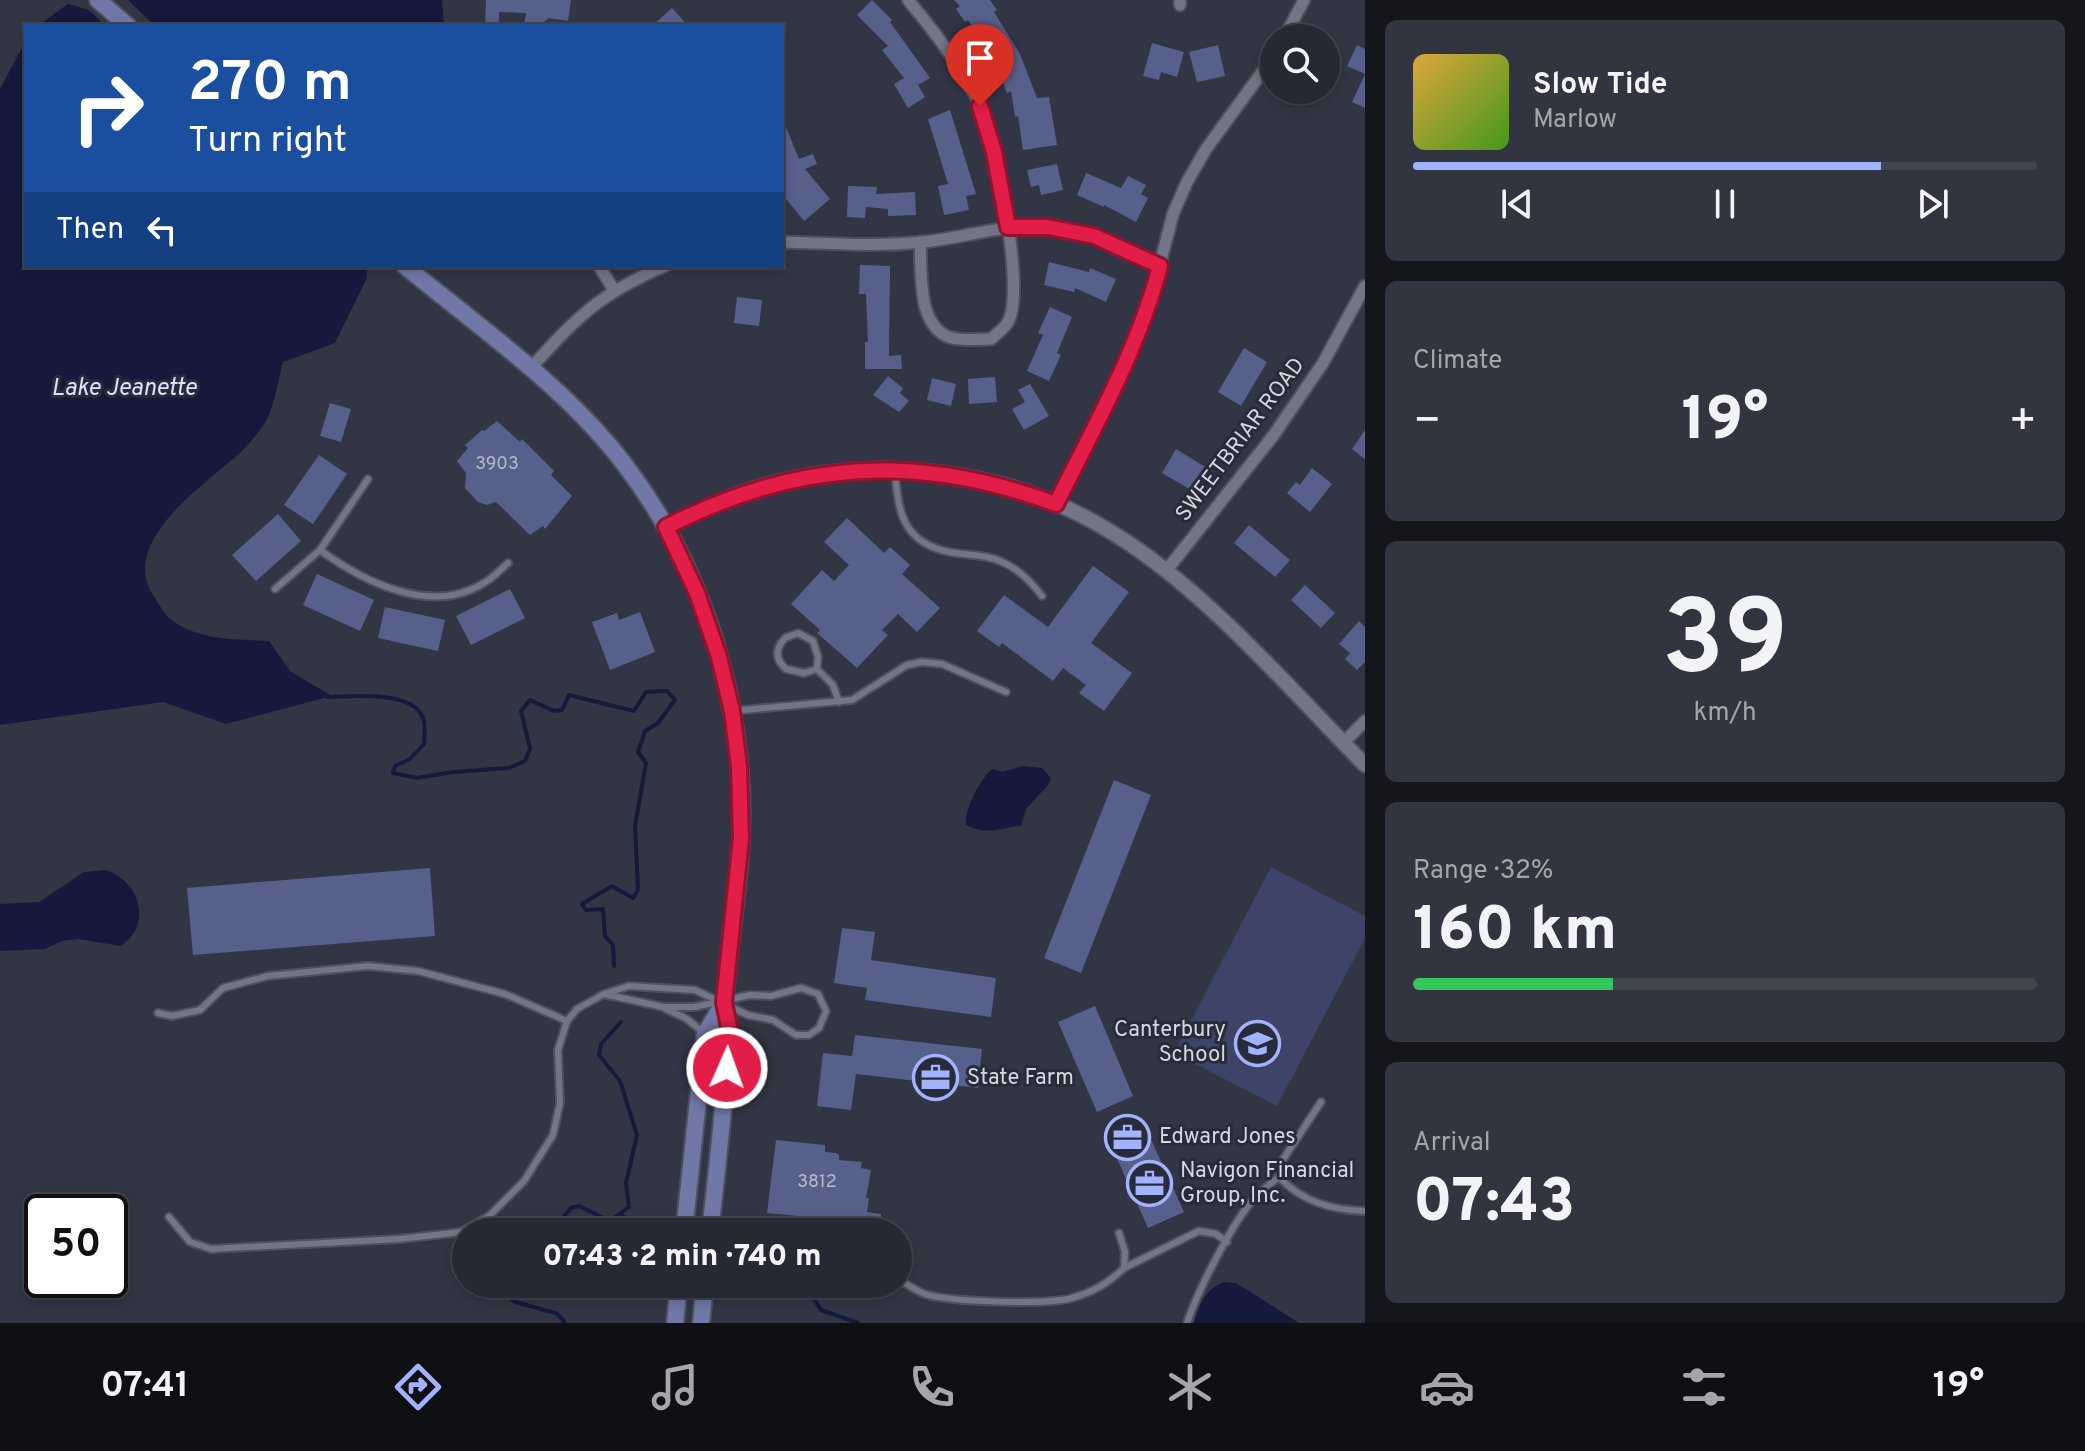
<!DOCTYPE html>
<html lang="en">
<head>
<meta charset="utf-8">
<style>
	body { margin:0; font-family:Overpass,sans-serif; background:#32343f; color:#f1f3f6; height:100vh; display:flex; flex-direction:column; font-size:30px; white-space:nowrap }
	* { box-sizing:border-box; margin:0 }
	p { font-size:26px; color:#a4a6ac }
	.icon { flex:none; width:44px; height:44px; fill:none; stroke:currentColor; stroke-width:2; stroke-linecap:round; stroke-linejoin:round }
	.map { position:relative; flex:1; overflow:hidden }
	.drawer { display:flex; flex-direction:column; gap:20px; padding:20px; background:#15161c; width:720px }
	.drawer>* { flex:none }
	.hud { position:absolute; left:24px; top:24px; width:760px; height:244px; border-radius:0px; box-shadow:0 4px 12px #0003,0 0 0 2px #42444e; background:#1a4fa0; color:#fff; overflow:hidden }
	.buttons { position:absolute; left:1260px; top:24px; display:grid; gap:16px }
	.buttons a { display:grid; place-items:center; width:80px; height:80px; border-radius:50%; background:#262833; box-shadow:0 4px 12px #0003,0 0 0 2px #42444e; font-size:40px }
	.speed { position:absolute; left:24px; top:1194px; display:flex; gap:16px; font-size:40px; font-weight:700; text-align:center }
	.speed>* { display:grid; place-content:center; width:104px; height:104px; border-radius:50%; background:#262833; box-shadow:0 4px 12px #0003,0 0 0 2px #42444e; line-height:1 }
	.speed .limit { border:4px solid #111; border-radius:12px; background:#fff; color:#111 }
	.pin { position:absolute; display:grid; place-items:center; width:68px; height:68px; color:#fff; margin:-82px -34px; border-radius:50% 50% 50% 0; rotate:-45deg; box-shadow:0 0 8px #0007 }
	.pin .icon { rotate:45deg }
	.me { position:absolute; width:88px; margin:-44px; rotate:2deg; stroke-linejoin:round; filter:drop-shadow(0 0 6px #0008) }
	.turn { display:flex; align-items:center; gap:28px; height:168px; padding:0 32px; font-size:36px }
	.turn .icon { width:104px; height:104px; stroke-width:2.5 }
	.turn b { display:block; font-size:56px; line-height:68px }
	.then { display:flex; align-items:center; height:76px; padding:0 32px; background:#0003; gap:16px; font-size:30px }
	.big { font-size:60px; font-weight:800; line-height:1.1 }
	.drawer .widget { flex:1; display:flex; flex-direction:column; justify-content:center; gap:12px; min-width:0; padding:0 28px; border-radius:12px; background:#32343f }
	.drawer .dial { align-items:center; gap:0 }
	.dial b { font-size:104px; line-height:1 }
	.song { display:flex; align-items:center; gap:24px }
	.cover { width:96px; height:96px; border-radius:12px; background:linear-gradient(135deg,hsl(40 70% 55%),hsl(100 70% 35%)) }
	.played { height:8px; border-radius:4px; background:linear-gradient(90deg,#a3b2fd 75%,#42444e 75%) }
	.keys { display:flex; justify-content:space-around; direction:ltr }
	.heat { display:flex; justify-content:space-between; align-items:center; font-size:44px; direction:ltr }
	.charge { height:12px; border-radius:6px; background:linear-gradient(90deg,#34c759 32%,#42444e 0) }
	.trip { position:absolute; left:452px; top:1218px; width:460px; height:80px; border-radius:40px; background:#262833; box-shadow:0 4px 12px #0003,0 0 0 2px #42444e; font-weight:800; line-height:80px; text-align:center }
	.dock { display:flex; height:128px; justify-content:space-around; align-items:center; background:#0f1014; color:#a4a6ac }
	.dock .icon { width:56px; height:56px }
	.dock .on { color:#a3b2fd }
	.dock b { font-size:36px; color:#f1f3f6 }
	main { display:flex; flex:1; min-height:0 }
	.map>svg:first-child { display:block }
</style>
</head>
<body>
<main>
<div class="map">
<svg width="1365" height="1323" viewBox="0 0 1365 1323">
	<rect width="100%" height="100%" fill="#323544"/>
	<path fill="#3d4468" d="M1271,867L1365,916V938L1277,1106L1174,1053Z"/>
	<g fill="#15193c">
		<path d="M128,0H442L444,26H155Z"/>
		<path d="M68,4L89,10L106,26H37Z"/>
		<path d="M26,40V266H367V278L335,343L283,362C278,381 274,410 263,426C255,437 245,449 234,458C201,487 116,545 155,598C159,604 164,613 169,618C197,641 235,639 269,641L291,672L332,696L226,724L163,702L0,725V89Z"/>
		<path d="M1023,766L1042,768L1051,778L1049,784L1026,809L1021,826C999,828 989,836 966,825C963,812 982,775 993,769L1002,772Z"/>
		<path d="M105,870C140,880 153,925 121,946L78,939L62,941L45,949L0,951V904L39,902L84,872Z"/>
		<path d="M1224,1282L1236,1283L1299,1323H1194C1200,1303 1204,1290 1224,1282Z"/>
	</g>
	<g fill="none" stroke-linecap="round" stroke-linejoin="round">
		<g stroke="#15193c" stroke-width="4">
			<path d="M328,697C351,696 413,690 423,718C426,725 424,737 424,744L410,759L395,766L393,773L416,778L453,772L509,768L525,761L530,749L521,711L530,700L554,711L562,710L569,695L634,711L646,692L667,691L675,700L658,723L645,731L638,752L646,763L635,826L638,890L633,898L612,886L582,904L586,910L603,909L605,936L613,945L614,966"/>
			<path d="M620,1215L644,1227"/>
			<path d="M540,1232L556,1226L571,1208L579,1206L610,1221L629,1207L626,1183L637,1135L620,1081L599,1055L601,1044L621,1022"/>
			<path d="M491,1284L515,1302L556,1313L564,1321L563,1323"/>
			<path d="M751,1284L761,1287L763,1284"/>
			<path d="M804,1284L821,1310L858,1323"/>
		</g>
	</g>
	<g fill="#57608a">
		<path d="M486,0H571L568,21L549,18L538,26H524L526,13L499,12V26H485Z"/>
		<path d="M872,0L892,20L890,22L930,78L918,85L925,97L908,108L894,84L904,78L882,50L888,46L857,15Z"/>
		<path d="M954,0H990L997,10L994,12L1020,54L1037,98L1049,97L1057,145L1023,150L1018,116L1015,117L1011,91L1007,93L997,66L968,20L965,22L956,9L960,6Z"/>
		<path d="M672,8L688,26H652Z"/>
		<path d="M1152,43L1184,52L1177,77L1161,72L1159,80L1143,76Z"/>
		<path d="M1218,45L1225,76L1197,82L1189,52Z"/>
		<path d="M1357,45L1365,49V108L1352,102L1365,74L1347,66Z"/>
		<path d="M950,110L976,194L966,196L969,210L944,215L938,186L948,184L928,119Z"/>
		<path d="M782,117L799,159L813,154L817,164L805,169L830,199L804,221L782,194Z"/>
		<path d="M1057,164L1063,190L1041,195L1039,185L1031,187L1027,170Z"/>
		<path d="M1086,173L1121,188L1128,176L1146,185L1141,194L1148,198L1136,222L1104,205V207L1077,195Z"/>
		<path d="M848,186L877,187L876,194L915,192L916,215L888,216V209L866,207L865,218L847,217Z"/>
		<path d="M1049,262L1089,272L1090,268L1116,279L1106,302L1075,288L1074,292L1044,285Z"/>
		<path d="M860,265L890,266L889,356L901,355L902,369H865V342H868L866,294H859Z"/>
		<path d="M737,297L762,300L759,326L734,323Z"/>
		<path d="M1050,307L1072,317L1057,353L1061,355L1049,381L1027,371L1043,335L1038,333Z"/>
		<path d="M1244,348L1267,362L1241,406L1218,392Z"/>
		<path d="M888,376L903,388L900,393L909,401L899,412L873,395Z"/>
		<path d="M995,377L997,402L969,404L968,379Z"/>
		<path d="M932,378L956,384L951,406L927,400Z"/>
		<path d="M1030,384L1049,416L1024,430L1012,409L1025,402L1018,390Z"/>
		<path d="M330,403L351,409L341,442L320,436Z"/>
		<path d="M497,421L520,442L522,439L554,471L551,475L572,496L545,529L543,526L530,535L496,502L487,505L478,502L465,488L466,473L457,461L468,448L465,445L482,430L484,431Z"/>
		<path d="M1365,430V459L1352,449Z"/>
		<path d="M1176,449L1207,468L1193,491L1162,473Z"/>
		<path d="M319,455L347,474L313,524L284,505Z"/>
		<path d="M1312,468L1332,484L1310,512L1287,493L1296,482L1300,485Z"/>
		<path d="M278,514L301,541L256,581L232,555Z"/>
		<path d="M847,518L884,553L890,547L910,565L902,574L940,608L917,632L898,614L882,630L888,635L857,668L817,633L820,630L791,604L822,570L834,581L849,565L824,542Z"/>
		<path d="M1249,525L1290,560L1275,577L1234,543Z"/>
		<path d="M1093,566L1129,592L1091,643L1132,673L1104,711L1079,693L1086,685L1063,668L1053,681L1002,643L999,647L977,631L1004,595L1048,627Z"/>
		<path d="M317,574L374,600L360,631L303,605Z"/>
		<path d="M1305,585L1335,613L1321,628L1291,600Z"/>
		<path d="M510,589L525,618L471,645L456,616Z"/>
		<path d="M385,607L445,620L438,651L378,638Z"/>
		<path d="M640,612L655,652L610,670L592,622L617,613L619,620Z"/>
		<path d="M1359,621L1365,627V662L1357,670L1345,659L1350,653L1339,644Z"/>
		<path d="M1114,780L1151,795L1081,973L1044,958Z"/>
		<path d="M430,868L435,936L193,955L187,888Z"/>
		<path d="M842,928L875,932L871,960L996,978L991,1017L865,1000L867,988L834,983Z"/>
		<path d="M1095,1006L1133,1096L1097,1112L1058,1022Z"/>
		<path d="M855,1035L982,1049L978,1088L856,1074L851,1110L817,1106L823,1053L852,1056Z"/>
		<path d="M1143,1122L1184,1212L1148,1228L1108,1138Z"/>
		<path d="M776,1140L825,1145V1152L836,1153L839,1155V1160L862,1162L861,1168L871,1170L866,1198H869L867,1212L881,1214V1224L767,1213Z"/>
	</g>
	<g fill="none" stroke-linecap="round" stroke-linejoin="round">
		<defs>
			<g id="service">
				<path d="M895,470C897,508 902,541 945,551C964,556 983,553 1000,561C1019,569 1030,581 1042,596"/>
				<path d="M320,550C364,582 431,616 484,583C493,578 501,569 508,563"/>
				<path d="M275,589L320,550L368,479"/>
				<path d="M817,669L804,673L786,669C775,659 775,649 785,638L798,633L813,641L818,657L817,669L833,685L839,702"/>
				<path d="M732,711L852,700L907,665L922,662L942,664L1006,692"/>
				<path d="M666,1009L687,1019L704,1033"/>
				<path d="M158,1013L172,1016L200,1010L223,988L268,976L368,966L418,971L505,994L567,1021"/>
				<path d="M1321,1102L1280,1164L1279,1177C1302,1202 1332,1210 1365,1211"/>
				<path d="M169,1217L190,1242L211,1249L399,1239L461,1232L489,1216L524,1181L553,1135L560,1103L558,1050L567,1021L577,1009L604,994L629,986L695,990L748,1015L773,1020L796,1035H809L819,1028L826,1011L818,994L801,988L771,996L750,995L694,1007H663L604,994"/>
				<path d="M711,1223L762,1232"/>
				<path d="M1124,1268L1199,1231L1216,1234L1227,1242"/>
				<path d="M898,1279C907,1284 915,1290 925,1294C949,1302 1047,1305 1072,1298C1091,1293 1110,1282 1124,1268L1125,1252L1119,1233"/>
				<path d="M1187,1323C1198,1290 1230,1228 1251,1202C1259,1192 1270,1184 1279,1177"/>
			</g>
			<g id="minor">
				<path d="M908,0C935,32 963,68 980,106C995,142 1026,289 1008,322C1005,328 996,334 991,339C979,339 964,341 952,338C916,328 922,272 920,242"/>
				<path d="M1180,5V0"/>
				<path d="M1284,38L1304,0"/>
				<path d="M782,242C829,243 876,247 923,242C963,238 1012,222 1050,227C1090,233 1124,250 1160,266"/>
				<path d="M599,266L614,290"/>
				<path d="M530,369C576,318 600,293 665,266"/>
				<path d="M1056,504L1140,330L1151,299L1173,214L1187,182L1206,149L1274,56"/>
				<path d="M1166,571L1273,436L1323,363L1365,286"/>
				<path d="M1343,743L1365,721"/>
			</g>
			<path id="tertiary" d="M666,527C697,511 727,497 761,487C871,454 1002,468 1101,526C1198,581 1287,686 1365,765"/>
			<g id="secondary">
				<path d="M98,0L128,26"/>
				<path d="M405,266C480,328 566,387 625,465C705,570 747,708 741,840C738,893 729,945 725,997C724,1011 731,1025 730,1039C730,1059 726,1079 724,1099C720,1143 715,1188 710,1232"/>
				<path d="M684,1232L705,1034L724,1002"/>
				<path d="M675,1323L679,1284"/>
				<path d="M701,1323L705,1284"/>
			</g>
		</defs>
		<use href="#service" stroke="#4e515d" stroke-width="10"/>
		<use href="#minor" stroke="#4e515d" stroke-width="15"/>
		<use href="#tertiary" stroke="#4e515d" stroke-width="18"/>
		<use href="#secondary" stroke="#4e515d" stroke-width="20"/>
		<use href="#service" stroke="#717586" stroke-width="6"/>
		<use href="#minor" stroke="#717586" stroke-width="11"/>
		<use href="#tertiary" stroke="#717586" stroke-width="14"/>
		<use href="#secondary" stroke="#7178a7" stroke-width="16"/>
	</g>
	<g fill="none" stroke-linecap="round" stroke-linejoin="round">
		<defs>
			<path id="route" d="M727,1068L731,1037L724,1002L741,838L739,766L732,711L719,657L697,593L666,527C797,460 918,453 1056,504C1094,427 1138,350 1160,266L1094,236L1048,227H1008L994,152L980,106"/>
		</defs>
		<use href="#route" stroke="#92132f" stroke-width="20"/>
		<use href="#route" stroke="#e11d48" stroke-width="14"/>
	</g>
	<defs>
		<symbol id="school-ring" viewBox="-11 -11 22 22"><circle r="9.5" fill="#282b3a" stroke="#a3b2fd" stroke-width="1.5"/><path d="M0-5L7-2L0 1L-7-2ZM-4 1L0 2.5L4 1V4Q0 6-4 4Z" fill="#a3b2fd"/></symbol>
		<symbol id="office-ring" viewBox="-11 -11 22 22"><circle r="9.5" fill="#282b3a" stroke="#a3b2fd" stroke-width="1.5"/><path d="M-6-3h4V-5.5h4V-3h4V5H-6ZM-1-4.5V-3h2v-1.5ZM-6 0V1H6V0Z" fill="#a3b2fd"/></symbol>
	</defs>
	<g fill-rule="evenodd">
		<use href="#school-ring" x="1232" y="1018" width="51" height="51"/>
		<use href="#office-ring" x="910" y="1052" width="51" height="51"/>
		<use href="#office-ring" x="1102" y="1112" width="51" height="51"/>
		<use href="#office-ring" x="1124" y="1158" width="51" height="51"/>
	</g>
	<g text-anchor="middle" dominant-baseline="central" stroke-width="6" stroke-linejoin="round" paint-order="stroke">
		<g font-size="18" fill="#b6b9cb">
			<text x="497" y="464">3903</text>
			<text x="817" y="1182">3812</text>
		</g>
		<g font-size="22" fill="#d5d7e1" stroke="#282b3a">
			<text transform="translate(1241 440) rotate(-53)">SWEETBRIAR ROAD</text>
		</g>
		<g font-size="22" fill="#d5d7e1" stroke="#282b3a" text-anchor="start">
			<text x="1226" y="1030" text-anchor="end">Canterbury<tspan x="1226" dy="25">School</tspan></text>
			<text x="967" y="1078">State Farm</text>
			<text x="1159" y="1137">Edward Jones</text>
			<text x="1180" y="1171">Navigon Financial<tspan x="1180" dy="25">Group, Inc.</tspan></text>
		</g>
		<g font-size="24" font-style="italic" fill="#dce3ff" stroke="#282b3a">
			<text x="124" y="389">Lake Jeanette</text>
		</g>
	</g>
</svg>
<div class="buttons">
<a><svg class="icon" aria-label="search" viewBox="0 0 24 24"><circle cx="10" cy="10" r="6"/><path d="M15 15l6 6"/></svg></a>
</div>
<div class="speed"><div class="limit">50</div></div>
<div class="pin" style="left:980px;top:106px;background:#d93025"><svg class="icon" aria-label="arrive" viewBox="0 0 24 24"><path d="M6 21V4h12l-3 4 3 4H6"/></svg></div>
<svg class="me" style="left:727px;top:1068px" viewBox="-20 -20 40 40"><circle r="17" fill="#e11d48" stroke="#fff" stroke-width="3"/><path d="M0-11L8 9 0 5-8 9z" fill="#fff"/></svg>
<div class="trip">07:43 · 2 min · 740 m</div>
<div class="hud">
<div class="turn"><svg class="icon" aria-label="right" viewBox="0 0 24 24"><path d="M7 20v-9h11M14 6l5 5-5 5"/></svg><div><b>270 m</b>Turn right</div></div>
<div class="then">Then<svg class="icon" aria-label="left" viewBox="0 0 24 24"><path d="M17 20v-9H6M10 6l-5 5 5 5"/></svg></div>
</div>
</div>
<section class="drawer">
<div class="widget">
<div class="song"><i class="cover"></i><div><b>Slow Tide</b><p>Marlow</p></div></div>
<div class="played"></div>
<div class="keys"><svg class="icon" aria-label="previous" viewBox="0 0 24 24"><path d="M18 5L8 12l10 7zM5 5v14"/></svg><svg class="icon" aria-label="pause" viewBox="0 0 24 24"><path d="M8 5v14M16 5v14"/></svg><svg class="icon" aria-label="next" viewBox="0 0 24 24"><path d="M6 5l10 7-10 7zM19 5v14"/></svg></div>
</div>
<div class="widget"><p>Climate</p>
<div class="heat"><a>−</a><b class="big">19°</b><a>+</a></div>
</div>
<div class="widget dial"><b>39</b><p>km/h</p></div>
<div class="widget"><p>Range · 32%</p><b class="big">160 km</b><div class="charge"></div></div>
<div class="widget"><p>Arrival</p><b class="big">07:43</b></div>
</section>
</main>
<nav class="dock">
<b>07:41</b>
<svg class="icon on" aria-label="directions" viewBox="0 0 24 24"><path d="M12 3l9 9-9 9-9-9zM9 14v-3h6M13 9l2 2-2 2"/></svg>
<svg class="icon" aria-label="music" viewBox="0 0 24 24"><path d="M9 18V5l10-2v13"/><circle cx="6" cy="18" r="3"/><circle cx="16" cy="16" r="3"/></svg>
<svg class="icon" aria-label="phone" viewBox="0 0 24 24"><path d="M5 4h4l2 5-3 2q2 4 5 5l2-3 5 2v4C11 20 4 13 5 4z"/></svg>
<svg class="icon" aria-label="climate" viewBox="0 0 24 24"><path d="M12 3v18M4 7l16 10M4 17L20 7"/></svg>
<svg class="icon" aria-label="car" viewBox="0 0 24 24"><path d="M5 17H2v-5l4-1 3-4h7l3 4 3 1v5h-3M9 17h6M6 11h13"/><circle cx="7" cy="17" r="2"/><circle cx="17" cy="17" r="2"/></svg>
<svg class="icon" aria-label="filters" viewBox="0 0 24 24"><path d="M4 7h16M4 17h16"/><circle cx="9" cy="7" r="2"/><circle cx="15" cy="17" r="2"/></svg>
<b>19°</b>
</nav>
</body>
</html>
